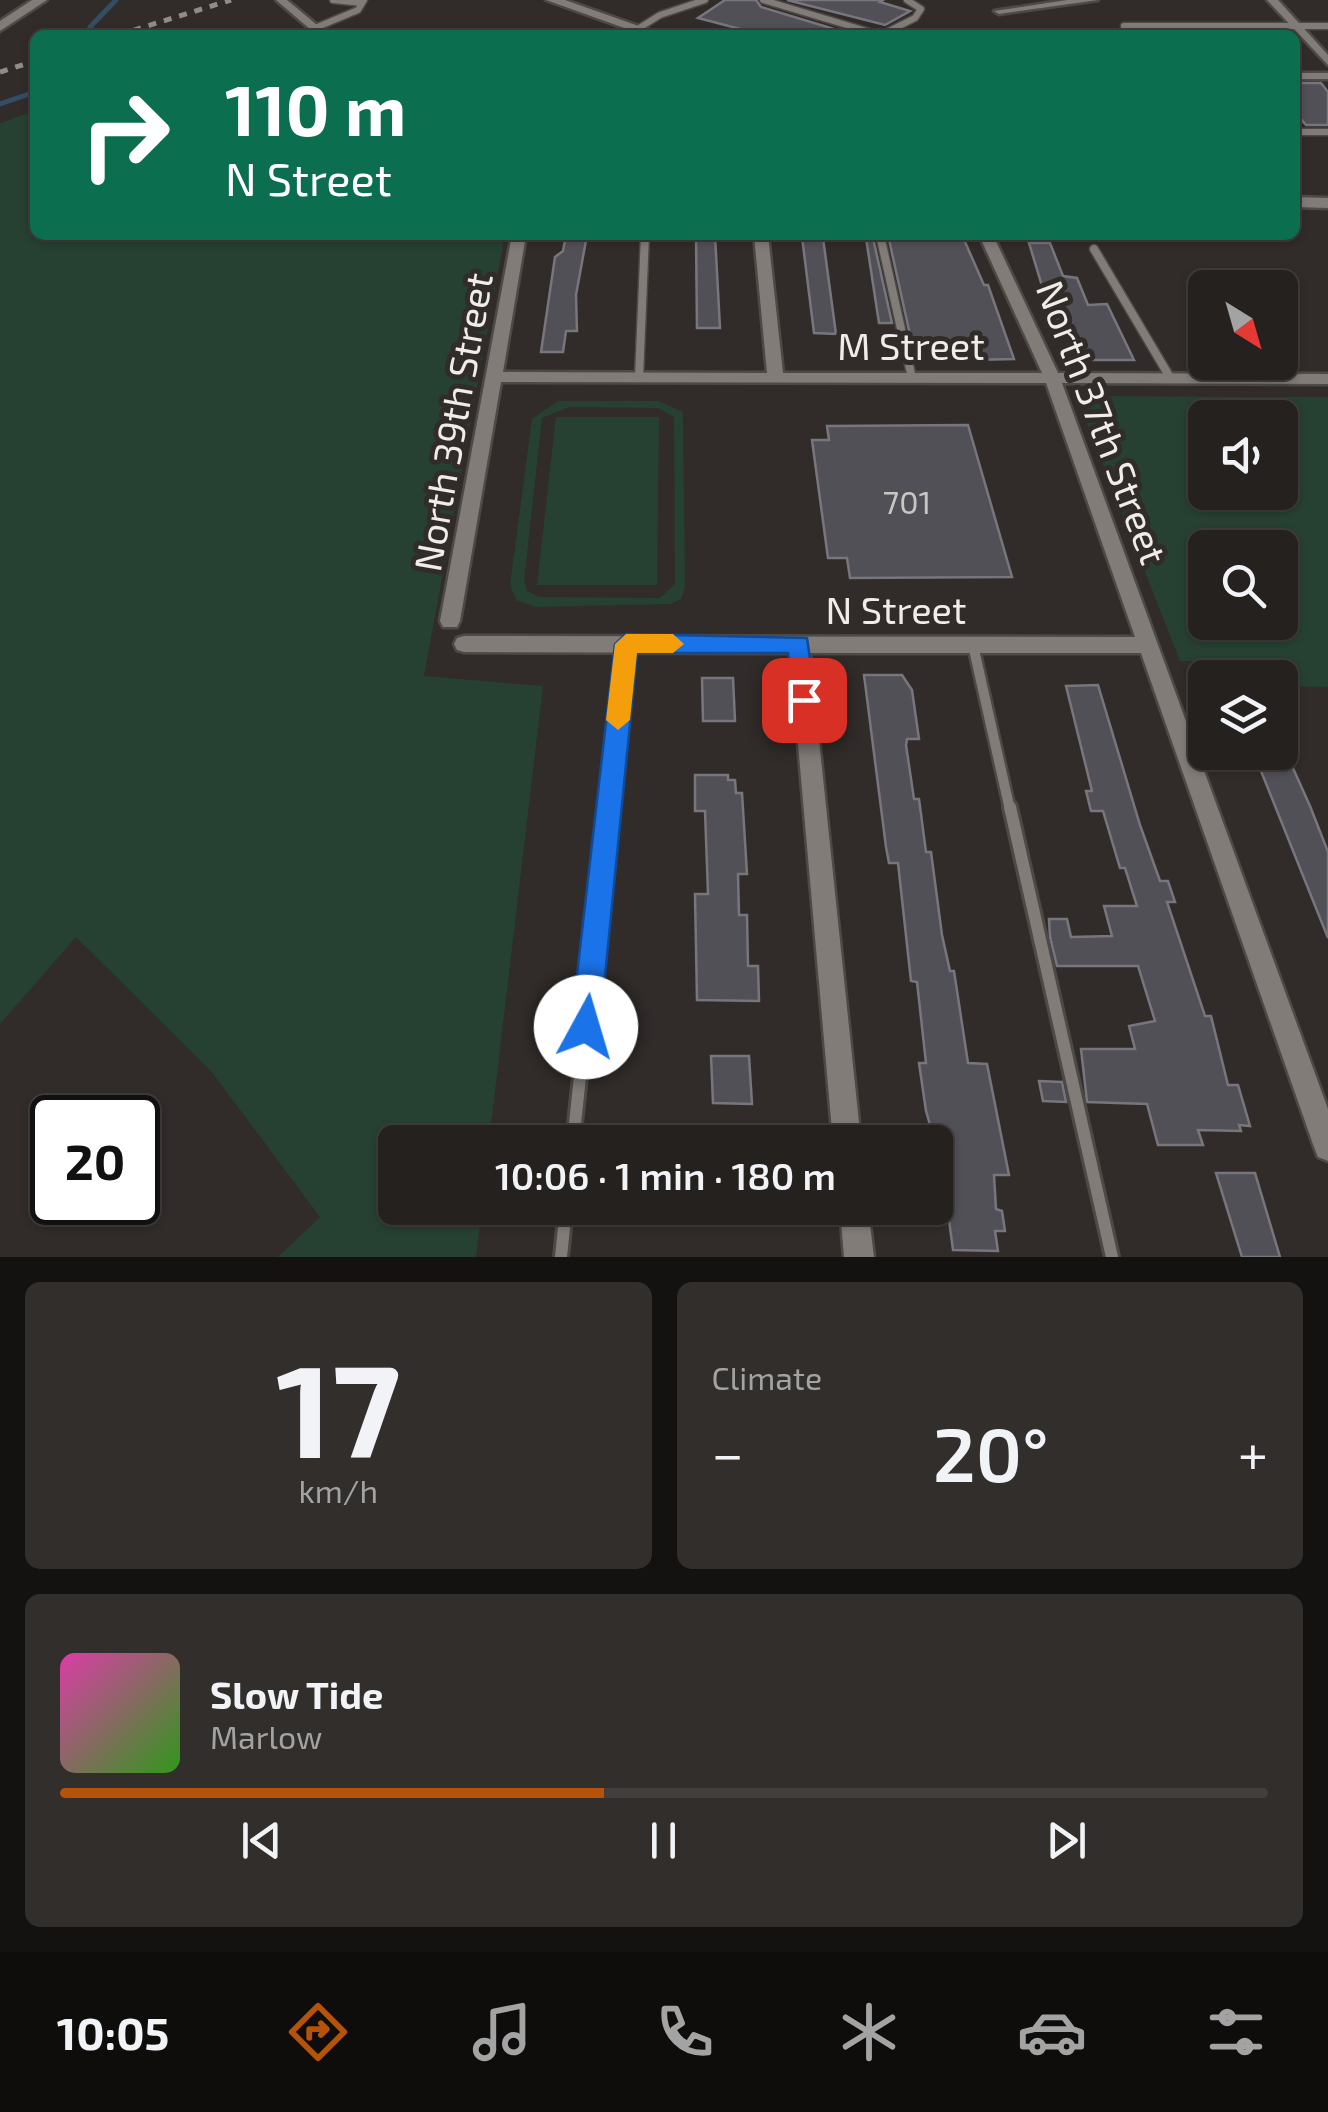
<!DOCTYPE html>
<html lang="en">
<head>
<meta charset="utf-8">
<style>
	body { margin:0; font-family:"Exo 2",sans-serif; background:#312e2c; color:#f1f3f6; height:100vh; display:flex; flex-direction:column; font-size:38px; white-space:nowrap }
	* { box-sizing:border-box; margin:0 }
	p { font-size:32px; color:#a3a3a4 }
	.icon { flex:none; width:55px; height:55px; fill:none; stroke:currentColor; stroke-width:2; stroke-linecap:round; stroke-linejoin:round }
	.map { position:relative; height:1257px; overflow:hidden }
	.drawer { display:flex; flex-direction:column; gap:25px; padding:25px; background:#141211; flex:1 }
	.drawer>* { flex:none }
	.top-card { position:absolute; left:30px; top:30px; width:1270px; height:210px; border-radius:15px; box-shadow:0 2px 8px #0004,0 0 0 2px #423e3d; background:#0b6e4f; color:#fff; overflow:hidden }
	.needle { width:65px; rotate:143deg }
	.fabs { position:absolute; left:1188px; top:270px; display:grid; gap:20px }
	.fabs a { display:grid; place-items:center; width:110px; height:110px; border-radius:15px; background:#25211f; box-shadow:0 2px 8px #0004,0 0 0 2px #423e3d; font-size:50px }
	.speed { position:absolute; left:30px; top:1095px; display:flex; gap:20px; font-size:50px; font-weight:700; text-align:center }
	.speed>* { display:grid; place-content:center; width:130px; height:130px; border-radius:50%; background:#25211f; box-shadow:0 2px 8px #0004,0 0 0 2px #423e3d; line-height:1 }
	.speed .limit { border:5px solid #111; border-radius:15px; background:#fff; color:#111 }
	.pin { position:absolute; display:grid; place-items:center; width:85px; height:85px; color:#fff; margin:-42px; border-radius:20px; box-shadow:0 5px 15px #0006 }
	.me { position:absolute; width:110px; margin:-55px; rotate:6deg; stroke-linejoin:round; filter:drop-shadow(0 0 8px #0008) }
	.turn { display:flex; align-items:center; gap:35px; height:210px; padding:0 30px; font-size:45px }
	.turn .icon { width:130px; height:130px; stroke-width:2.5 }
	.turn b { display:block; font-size:70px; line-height:85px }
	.big { font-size:75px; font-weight:600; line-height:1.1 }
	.drawer .tile { flex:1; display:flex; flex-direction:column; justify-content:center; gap:15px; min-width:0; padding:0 35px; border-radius:15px; background:#312e2c }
	.drawer .dial { align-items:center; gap:0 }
	.dial b { font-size:130px; line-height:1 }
	.song { display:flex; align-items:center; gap:30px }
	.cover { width:120px; height:120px; border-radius:15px; background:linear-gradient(135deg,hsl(320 70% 55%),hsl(110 70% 35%)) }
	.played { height:10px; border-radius:5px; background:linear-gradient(90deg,#b45309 45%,#423e3d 45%) }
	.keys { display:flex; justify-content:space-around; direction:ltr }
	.heat { display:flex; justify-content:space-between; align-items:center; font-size:55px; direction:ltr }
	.drawer .tiles { flex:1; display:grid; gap:25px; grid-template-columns:1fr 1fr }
	.tile:last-child { grid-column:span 2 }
	.trip { position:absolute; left:378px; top:1125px; width:575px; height:100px; border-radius:15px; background:#25211f; box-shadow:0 2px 8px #0004,0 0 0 2px #423e3d; font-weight:600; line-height:100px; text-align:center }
	.tabs { display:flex; height:160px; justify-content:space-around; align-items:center; background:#0f0d0c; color:#a3a3a4 }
	.tabs .icon { width:70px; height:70px }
	.tabs .on { color:#b45309 }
	.tabs b { font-size:45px; color:#f1f3f6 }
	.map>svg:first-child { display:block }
</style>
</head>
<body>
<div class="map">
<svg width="1328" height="1257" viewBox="0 0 1328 1257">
	<rect width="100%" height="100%" fill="#312c29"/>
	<g fill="#264032" fill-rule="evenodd">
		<path d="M35,111V235H505L424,676L543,686L489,1142H395V1208H482L476,1257H278L320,1217L211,1071L76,937L0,1024V123Z"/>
		<path d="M1076,396L1328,397V687L1280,686V678H1205L1202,685L1193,661H1180ZM1205,418H1280V492H1205ZM1205,548H1280V622H1205Z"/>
		<path d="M558,401H658L683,412L685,588L681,599L671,604L536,607L516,600L510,585L532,419ZM569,407L658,408L674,417L675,584L660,598L539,597L527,591L524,581L542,418Z"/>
		<path d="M556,417H659L657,585H537Z"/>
	</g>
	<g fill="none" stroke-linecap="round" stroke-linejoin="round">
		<g stroke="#334e64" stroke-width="5">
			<path d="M97,35L90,27L116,0"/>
			<path d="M0,104L35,92"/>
		</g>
	</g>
	<g fill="#515056" stroke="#77767c" stroke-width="2.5">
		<path d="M725,0H756L761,7L844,32L763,35L698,18Z"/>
		<path d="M787,0H883L880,2L910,11L885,25Z"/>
		<path d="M1295,83H1321L1328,92V125H1306L1295,112Z"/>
		<path d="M566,235H587L576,295L577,331H566L563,352H541L555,257L563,251Z"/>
		<path d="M696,235H715L720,328H697Z"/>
		<path d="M888,235H962L984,285H988L1014,359L971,360L966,344H912Z"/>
		<path d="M802,237L823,238L836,334L814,333Z"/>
		<path d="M866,238H873L892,323H879Z"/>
		<path d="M1029,243H1050L1063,276L1077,278L1088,305L1107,304L1134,360H1082L1046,299Z"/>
		<path d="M968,425L1012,577L850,578L847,558H828L812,440H829L827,426Z"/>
		<path d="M864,675H902L912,690L919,739H907L906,745L914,799H919L926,852H931L942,935L950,971H954L968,1063L987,1064L1009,1175H994L996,1209L1002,1211L1005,1231H995L998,1251L953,1250L943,1175H936L935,1142L926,1111L919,1063H926L917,982L911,981L898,863H889L886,847Z"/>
		<path d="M702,678H733L735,721H703Z"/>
		<path d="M1098,685L1140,825L1160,881H1168L1175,902H1167L1205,1016H1211L1228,1085H1238L1250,1126L1239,1125L1241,1131L1198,1130L1203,1145H1158L1147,1104L1087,1102L1081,1049H1135L1129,1026L1155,1021L1138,966H1057L1050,937L1049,919H1067L1071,937L1112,936L1104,906H1137L1125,868H1120L1103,811H1091L1086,791H1092L1066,686Z"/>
		<path d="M1259,766H1292L1310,806L1328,852V938Z"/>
		<path d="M695,775H728V780H735L736,793H742L747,874H738L739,915H747L748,966H758L759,1001L697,1000L695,894H708L705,811H695Z"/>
		<path d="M711,1056H749L752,1104L713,1103Z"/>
		<path d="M1039,1081L1062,1082L1066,1102L1043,1101Z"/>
		<path d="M1216,1173H1255L1280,1257H1242Z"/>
	</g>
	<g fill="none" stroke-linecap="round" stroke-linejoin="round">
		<defs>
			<g id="service-far3">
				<path d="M333,0L362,3"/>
				<path d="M763,0L880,35"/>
				<path d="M1124,26H1328"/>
				<path d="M315,28L358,10L364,0"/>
				<path d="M636,30L660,15L705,0"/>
				<path d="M881,35L915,18L921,9L907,0"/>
				<path d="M1295,132H1328"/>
			</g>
			<g id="service-far2">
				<path d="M880,235L912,378"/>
				<path d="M1094,249L1171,379"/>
				<path d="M639,377L645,235"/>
			</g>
			<g id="service-far1">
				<path d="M973,645L1010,810"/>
				<path d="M608,810L626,644"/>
			</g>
			<g id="service">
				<path d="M1010,807L1112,1257"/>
				<path d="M573,1142L609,807"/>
				<path d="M561,1257L566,1208"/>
			</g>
			<g id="minor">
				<path d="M276,0H287L329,35H317Z"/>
				<path d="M1067,0H1098L999,14L994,11Z"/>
				<path d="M1267,0H1278L1328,55V65Z"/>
				<rect x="1295" y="73" width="33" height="6"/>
				<path d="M512,235H526L503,372L767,373L754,235H768L783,373H1042L979,235H993L1058,373L1328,374V384L1062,383L1328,1109V1161L1318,1157L1314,1147L1141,653H810L861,1142H833L790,653L464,652L457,650L454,644L457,638L464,636L1135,637L1046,383L501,382L460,621L457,627H443L440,621Z"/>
				<path d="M840,1208H868L874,1257H844Z"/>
			</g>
			<g id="tertiary">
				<path d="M32,0H47L0,31V21Z"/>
				<path d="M546,0H565L664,35H644Z"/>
				<path d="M1295,197L1328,198V208L1295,207Z"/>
			</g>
		</defs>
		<use href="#service-far3" stroke="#4c4946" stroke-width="9"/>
		<use href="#service-far2" stroke="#4c4946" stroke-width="11"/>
		<use href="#service-far1" stroke="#4c4946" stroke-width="15"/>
		<use href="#service" stroke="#4c4946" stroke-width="18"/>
		<use href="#minor" stroke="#4c4946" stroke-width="5"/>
		<use href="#tertiary" stroke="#4c4946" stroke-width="5"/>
		<use href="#service-far3" stroke="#817c78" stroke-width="6"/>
		<use href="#service-far2" stroke="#817c78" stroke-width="8"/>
		<use href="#service-far1" stroke="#817c78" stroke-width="10"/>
		<use href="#service" stroke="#817c78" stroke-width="12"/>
		<use href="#minor" fill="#817c78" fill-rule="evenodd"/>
		<use href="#tertiary" fill="#817c78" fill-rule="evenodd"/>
		<g stroke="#908c8a" stroke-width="5" stroke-dasharray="8 8" stroke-linecap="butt">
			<path d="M118,35L231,0"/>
			<path d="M0,72L35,61"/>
		</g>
	</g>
	<path fill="#1a73e8" stroke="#114b97" stroke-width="2.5" d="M626,634L807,638L816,700L812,708H796L788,653H637L600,1027L596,1038L586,1042L575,1038L571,1027L615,644Z"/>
	<path fill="#f59e0b" d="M626,634H673L684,644L673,653H637L630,720L618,730L606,720L615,644Z"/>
	<g text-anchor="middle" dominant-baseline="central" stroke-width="10" stroke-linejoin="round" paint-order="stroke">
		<g font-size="32" fill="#c8c5c5">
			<text x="907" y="501">701</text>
		</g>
		<g font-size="38" fill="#efecea" stroke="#312c29">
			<text x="911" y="345">M Street</text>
			<text transform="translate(452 422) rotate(-80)">North 39th Street</text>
			<text transform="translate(1103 422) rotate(69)">North 37th Street</text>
			<text x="896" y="609">N Street</text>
		</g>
	</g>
</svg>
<div class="fabs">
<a><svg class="needle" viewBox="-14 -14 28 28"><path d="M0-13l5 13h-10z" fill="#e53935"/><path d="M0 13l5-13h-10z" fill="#a3a3a4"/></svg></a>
<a><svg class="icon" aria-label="sound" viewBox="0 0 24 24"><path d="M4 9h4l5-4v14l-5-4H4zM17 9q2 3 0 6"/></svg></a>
<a><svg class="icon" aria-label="search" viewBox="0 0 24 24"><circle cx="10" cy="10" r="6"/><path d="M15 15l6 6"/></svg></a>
<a><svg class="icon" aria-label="layers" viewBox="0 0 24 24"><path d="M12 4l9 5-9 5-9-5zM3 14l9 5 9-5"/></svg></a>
</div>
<div class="speed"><div class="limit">20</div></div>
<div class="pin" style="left:804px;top:700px;background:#d93025"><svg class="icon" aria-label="arrive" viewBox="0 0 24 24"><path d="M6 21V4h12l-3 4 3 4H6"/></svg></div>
<svg class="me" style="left:586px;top:1027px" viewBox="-20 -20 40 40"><circle r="19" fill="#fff"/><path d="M0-13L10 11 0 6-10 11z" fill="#1a73e8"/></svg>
<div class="trip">10:06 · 1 min · 180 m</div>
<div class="top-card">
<div class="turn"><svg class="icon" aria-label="right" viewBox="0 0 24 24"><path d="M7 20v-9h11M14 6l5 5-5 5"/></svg><div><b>110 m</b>N Street</div></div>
</div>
</div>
<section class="drawer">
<div class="tiles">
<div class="tile dial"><b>17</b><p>km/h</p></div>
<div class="tile"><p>Climate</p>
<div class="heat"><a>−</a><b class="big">20°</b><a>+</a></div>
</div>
<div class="tile">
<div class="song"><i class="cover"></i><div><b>Slow Tide</b><p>Marlow</p></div></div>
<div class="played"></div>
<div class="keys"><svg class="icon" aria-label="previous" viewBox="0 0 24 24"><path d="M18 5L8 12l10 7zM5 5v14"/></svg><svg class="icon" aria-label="pause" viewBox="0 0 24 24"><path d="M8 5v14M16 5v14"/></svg><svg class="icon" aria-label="next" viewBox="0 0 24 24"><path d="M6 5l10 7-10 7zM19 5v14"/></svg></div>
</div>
</div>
</section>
<nav class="tabs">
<b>10:05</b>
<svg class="icon on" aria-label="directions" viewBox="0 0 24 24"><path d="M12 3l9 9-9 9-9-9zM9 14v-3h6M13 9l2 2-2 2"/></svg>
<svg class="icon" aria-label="music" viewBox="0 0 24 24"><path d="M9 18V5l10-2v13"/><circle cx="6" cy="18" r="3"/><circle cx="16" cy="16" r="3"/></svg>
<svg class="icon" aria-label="phone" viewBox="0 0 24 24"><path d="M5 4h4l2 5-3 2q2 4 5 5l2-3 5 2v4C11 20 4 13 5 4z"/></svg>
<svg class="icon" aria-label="climate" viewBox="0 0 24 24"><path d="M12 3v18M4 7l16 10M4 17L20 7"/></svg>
<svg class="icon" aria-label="car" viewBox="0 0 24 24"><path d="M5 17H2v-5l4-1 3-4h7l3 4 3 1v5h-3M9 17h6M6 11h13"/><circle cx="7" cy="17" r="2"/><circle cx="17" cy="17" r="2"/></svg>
<svg class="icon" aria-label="filters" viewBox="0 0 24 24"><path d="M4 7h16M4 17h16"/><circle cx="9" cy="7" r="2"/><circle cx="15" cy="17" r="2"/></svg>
</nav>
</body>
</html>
